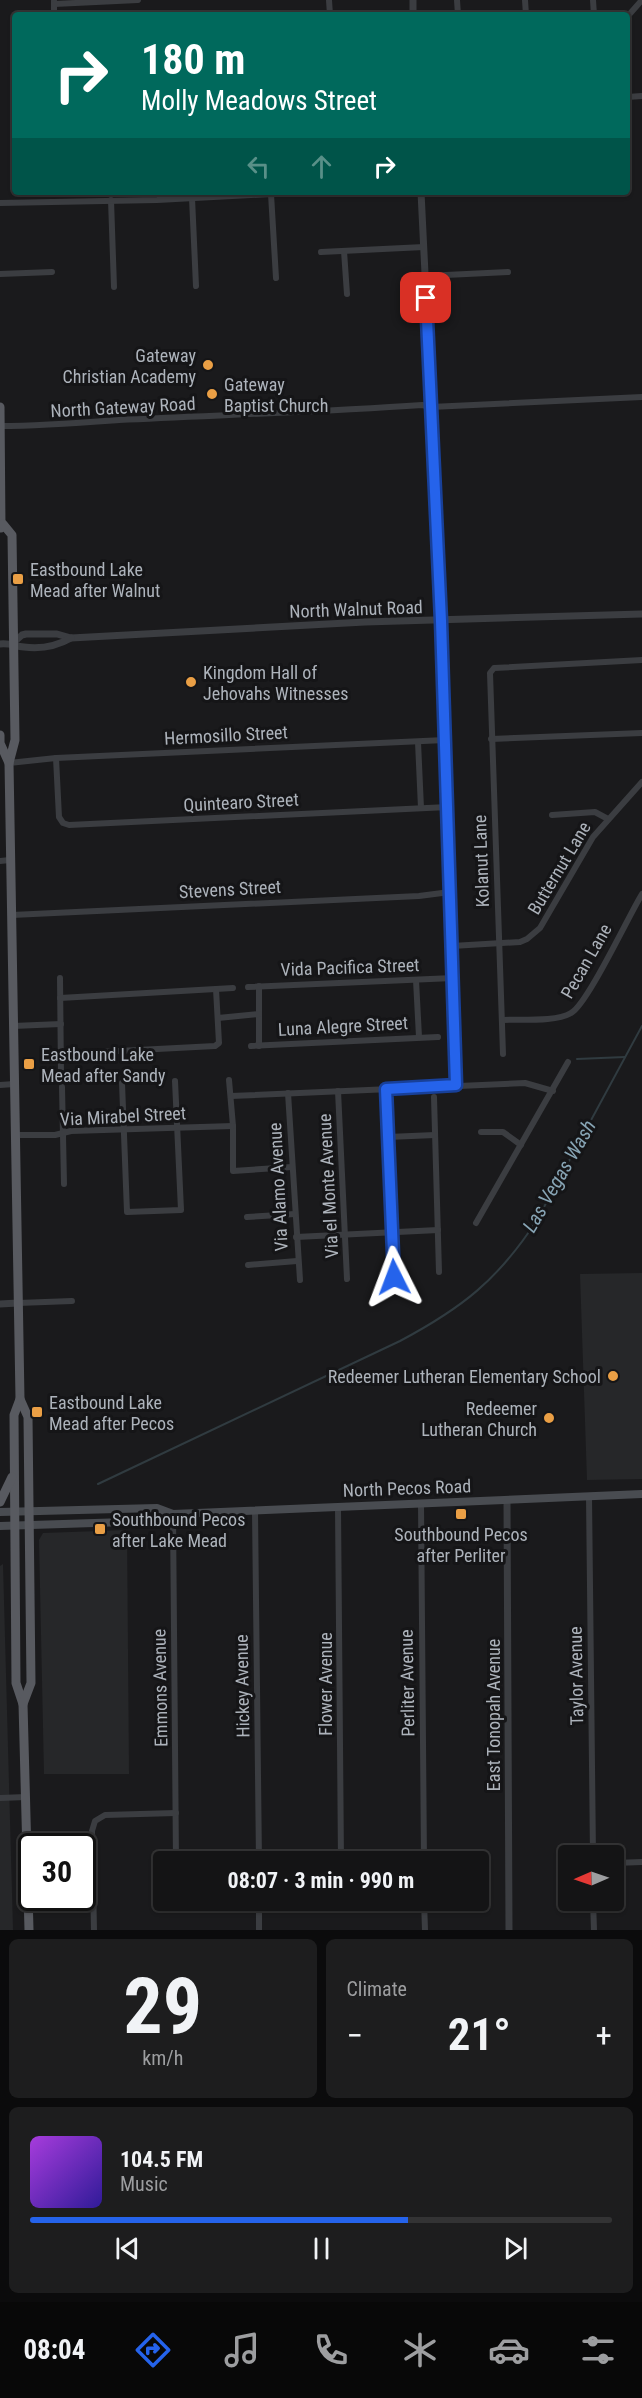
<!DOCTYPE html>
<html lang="en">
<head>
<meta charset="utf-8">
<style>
	body { margin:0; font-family:"Roboto Condensed",sans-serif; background:#1d1d1e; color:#f1f3f6; height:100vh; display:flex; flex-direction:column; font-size:22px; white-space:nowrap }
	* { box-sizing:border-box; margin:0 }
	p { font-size:20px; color:#9d9ea0 }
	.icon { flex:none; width:33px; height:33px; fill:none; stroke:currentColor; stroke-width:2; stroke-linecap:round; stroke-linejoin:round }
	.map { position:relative; height:1930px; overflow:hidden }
	.details { display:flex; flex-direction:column; gap:9px; padding:9px; background:#0b0b0c; flex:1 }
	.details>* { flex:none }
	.hud { position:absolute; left:12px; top:12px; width:618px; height:183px; border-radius:6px; box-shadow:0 2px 4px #0004,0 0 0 2px #333334; background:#00695c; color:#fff; overflow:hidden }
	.needle { width:39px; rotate:268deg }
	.controls { position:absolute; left:558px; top:1845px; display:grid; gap:12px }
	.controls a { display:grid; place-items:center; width:66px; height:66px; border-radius:6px; background:#141415; box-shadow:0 2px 4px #0004,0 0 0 2px #333334; font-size:30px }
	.speed { position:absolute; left:18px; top:1833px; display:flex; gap:12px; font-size:30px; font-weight:700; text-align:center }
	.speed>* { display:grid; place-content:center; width:78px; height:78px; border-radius:50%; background:#141415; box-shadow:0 2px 4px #0004,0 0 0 2px #333334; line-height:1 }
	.speed .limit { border:3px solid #111; border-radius:9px; background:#fff; color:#111 }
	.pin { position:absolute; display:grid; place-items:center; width:51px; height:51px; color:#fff; margin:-26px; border-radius:12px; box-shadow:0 3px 9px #0006 }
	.me { position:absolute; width:66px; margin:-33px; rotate:357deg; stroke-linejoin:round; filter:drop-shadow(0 0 4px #0008) }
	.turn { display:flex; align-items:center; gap:21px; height:126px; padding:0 30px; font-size:27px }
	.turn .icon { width:78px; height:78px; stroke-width:2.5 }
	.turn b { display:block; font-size:42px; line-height:51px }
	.lanes { display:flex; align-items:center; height:57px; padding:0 30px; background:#0003; justify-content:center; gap:30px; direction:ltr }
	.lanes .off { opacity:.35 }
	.big { font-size:45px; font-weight:700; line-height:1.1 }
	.details .widget { flex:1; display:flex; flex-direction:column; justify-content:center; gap:9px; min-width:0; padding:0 21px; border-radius:9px; background:#1d1d1e }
	.details .dial { align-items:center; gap:0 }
	.dial b { font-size:78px; line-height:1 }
	.song { display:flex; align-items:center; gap:18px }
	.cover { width:72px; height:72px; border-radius:9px; background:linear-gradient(135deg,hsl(280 70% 55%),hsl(250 70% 35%)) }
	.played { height:6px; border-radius:3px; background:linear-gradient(90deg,#2563eb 65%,#333334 65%) }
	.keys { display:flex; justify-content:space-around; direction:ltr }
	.heat { display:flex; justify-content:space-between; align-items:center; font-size:33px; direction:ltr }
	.details .tiles { flex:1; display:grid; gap:9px; grid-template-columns:1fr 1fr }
	.widget:last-child { grid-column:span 2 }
	.trip { position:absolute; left:153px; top:1851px; width:336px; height:60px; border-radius:6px; background:#141415; box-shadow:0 2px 4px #0004,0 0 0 2px #333334; font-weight:700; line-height:60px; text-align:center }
	.menu { display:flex; height:96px; justify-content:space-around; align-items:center; background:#080808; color:#9d9ea0 }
	.menu .icon { width:42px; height:42px }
	.menu .selected { color:#2563eb }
	.menu b { font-size:27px; color:#f1f3f6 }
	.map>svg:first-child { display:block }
</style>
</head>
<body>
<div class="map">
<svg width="642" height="1930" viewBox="0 0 642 1930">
	<rect width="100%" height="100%" fill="#1a1a1c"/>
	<g fill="#262729">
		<path d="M642,1273V1479L587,1480L580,1274Z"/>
		<path d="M127,1530L129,1774H44L39,1540L43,1533Z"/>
		<path d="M3,1564L13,1930H0V1566Z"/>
	</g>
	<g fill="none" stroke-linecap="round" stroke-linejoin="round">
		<g stroke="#303b40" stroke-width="2">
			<path d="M577,1059L625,1057"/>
			<path d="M98,1484L400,1341C462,1308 498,1280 537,1220L642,1026"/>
		</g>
		<g stroke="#3b3d41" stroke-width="6">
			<path d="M329,0L330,15"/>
			<path d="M457,0L458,15"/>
			<path d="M525,0L526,15"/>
			<path d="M593,0L594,15"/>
			<path d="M54,1V15"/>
			<path d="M54,4L138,0"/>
			<path d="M627,17L642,0"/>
			<path d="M627,97L642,96"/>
			<path d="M271,194L276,278"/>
			<path d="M192,198L196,286"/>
			<path d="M111,200L114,287"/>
			<path d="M0,203L157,200L310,192"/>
			<path d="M344,251L347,294"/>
			<path d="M321,252L424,247"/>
			<path d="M0,274L52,272"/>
			<path d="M425,276L508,272"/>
			<path d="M0,426C40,426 79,423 119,420C220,415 321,412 422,405L431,407L642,397"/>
			<path d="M442,621L456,1085"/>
			<path d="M491,739L642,733"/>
			<path d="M418,742L421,808"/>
			<path d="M56,758L59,817L63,823L69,825L448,807"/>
			<path d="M9,763L56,758L445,740"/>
			<path d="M552,815L595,812L608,819"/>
			<path d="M0,861L10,860"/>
			<path d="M12,915L419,896L450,892"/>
			<path d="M452,946L520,942L527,939L540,928L593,837L642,782"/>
			<path d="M60,978L61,1074"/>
			<path d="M416,980L419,1037"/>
			<path d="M259,986V1046"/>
			<path d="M248,987L453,978"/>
			<path d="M60,998L233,988"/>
			<path d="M218,1018L259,1014"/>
			<path d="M503,1020C521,1019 556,1022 571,1013C587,1005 629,915 642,894"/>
			<path d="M13,1026L61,1024"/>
			<path d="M251,1046L438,1037"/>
			<path d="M61,1054L215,1046L219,1043L216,989"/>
			<path d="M503,1054L490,673L494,668L642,660"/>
			<path d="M229,1080L233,1126V1171L292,1167"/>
			<path d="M122,1083L127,1212L181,1210L175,1081"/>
			<path d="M0,1085L14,1084"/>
			<path d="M62,1087L64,1184"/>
			<path d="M386,1089L394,1277"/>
			<path d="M338,1091L347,1279"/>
			<path d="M288,1093L300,1280"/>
			<path d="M231,1096L525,1083L553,1091"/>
			<path d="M434,1097L439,1272"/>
			<path d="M481,1132H503L521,1145"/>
			<path d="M15,1135H55L71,1131L233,1126"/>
			<path d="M388,1137L435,1135"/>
			<path d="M247,1217L295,1214"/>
			<path d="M476,1223L568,1062"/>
			<path d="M296,1237L438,1230"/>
			<path d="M248,1265L297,1261"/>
			<path d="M18,1303L72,1301"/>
			<path d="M589,1496L593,1856"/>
			<path d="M421,1503L424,1862"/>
			<path d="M338,1507L341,1862"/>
			<path d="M255,1511L259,1862"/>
			<path d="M173,1514L176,1862"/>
			<path d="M0,1798L26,1797"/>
			<path d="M614,1863L642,1862"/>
			<path d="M259,1900V1930"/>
			<path d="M424,1900L425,1930"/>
			<path d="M593,1900L594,1930"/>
			<path d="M94,1930L92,1831L95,1821L105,1815L176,1813"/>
		</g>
		<g stroke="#3b3d41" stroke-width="7">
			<path d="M413,0V15"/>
			<path d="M421,192L442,621"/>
			<path d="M13,643L22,635L26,634H57L71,638L365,622L642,614"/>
			<path d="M0,644C11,643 14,646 24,647C40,649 57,646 71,638"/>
			<path d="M0,1304L18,1303"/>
			<path d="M507,1500L509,1930"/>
		</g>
		<g stroke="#494c51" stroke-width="8">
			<path d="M0,1512L157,1508L173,1514"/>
			<path d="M0,1526L157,1521L173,1514L642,1494"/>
		</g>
		<g stroke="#585a60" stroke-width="9">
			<path d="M0,407L1,528"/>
			<path d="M3,524L12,535L15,740L9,763L20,1399L14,1415L16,1683L23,1704L29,1930"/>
			<path d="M0,735V743L9,763"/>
			<path d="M20,1399L28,1417L31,1683L23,1704"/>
			<path d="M0,1502L12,1477"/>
		</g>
	</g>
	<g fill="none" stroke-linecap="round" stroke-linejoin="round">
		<defs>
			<path id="route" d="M394,1277L386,1089L456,1085L441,621L426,298"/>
		</defs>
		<use href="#route" stroke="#184099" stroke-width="15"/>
		<use href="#route" stroke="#2563eb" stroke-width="10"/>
	</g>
	<g fill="#ea9f45" stroke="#151517" stroke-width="2">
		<circle cx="208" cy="365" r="6"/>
		<circle cx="212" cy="394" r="6"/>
		<rect x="12" y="573" width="12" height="12" rx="3"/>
		<circle cx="191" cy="682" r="6"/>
		<rect x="23" y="1058" width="12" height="12" rx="3"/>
		<circle cx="613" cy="1376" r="6"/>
		<rect x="31" y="1406" width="12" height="12" rx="3"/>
		<circle cx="549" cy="1418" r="6"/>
		<rect x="455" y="1508" width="12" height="12" rx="3"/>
		<rect x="94" y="1523" width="12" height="12" rx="3"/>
	</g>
	<g text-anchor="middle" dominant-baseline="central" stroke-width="6" stroke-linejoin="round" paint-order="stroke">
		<g font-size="18" fill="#adb3bb" stroke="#151517" text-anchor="start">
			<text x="196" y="355" text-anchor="end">Gateway<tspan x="196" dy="21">Christian Academy</tspan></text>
			<text x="224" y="384">Gateway<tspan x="224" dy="21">Baptist Church</tspan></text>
			<text x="30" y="569">Eastbound Lake<tspan x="30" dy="21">Mead after Walnut</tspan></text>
			<text x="203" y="672">Kingdom Hall of<tspan x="203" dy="21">Jehovahs Witnesses</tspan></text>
			<text x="41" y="1054">Eastbound Lake<tspan x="41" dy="21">Mead after Sandy</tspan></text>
			<text x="601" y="1376" text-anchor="end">Redeemer Lutheran Elementary School</text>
			<text x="49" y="1402">Eastbound Lake<tspan x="49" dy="21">Mead after Pecos</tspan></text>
			<text x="537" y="1408" text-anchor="end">Redeemer<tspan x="537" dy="21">Lutheran Church</tspan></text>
			<text x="112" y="1519">Southbound Pecos<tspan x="112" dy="21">after Lake Mead</tspan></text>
			<text x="461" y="1534" text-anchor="middle">Southbound Pecos<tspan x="461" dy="21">after Perliter</tspan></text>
		</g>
		<g font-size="18" fill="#adb3bb" stroke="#151517">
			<text transform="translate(123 407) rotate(-3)">North Gateway Road</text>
			<text transform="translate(356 609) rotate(-2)">North Walnut Road</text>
			<text transform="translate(226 735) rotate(-3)">Hermosillo Street</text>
			<text transform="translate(241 802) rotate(-3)">Quintearo Street</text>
			<text transform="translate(481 861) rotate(-92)">Kolanut Lane</text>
			<text transform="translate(559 868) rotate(-59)">Butternut Lane</text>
			<text transform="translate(230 889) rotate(-3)">Stevens Street</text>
			<text transform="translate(586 961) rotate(-60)">Pecan Lane</text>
			<text transform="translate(350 967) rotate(-2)">Vida Pacifica Street</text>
			<text transform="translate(343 1026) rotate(-3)">Luna Alegre Street</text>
			<text transform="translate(123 1116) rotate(-3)">Via Mirabel Street</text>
			<text transform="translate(328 1186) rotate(-93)">Via el Monte Avenue</text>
			<text transform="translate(278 1187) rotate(-93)">Via Alamo Avenue</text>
			<text transform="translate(407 1488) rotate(-2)">North Pecos Road</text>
			<text transform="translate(576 1676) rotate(-91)">Taylor Avenue</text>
			<text transform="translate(407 1683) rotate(-91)">Perliter Avenue</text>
			<text transform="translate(325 1684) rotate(-90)">Flower Avenue</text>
			<text transform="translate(242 1686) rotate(-91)">Hickey Avenue</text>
			<text transform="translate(160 1688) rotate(-91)">Emmons Avenue</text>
			<text transform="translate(493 1715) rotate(-90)">East Tonopah Avenue</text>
		</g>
		<g font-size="20" font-style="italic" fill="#87a4b4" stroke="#151517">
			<text transform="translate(559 1176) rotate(-60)">Las Vegas Wash</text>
		</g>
	</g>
</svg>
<div class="controls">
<a><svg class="needle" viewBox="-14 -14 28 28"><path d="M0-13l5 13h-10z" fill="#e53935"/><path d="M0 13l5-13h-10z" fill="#9d9ea0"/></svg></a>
</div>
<div class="speed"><div class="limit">30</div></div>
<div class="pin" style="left:426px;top:298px;background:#d93025"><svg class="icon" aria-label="arrive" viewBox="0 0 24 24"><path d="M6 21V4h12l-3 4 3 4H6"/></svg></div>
<svg class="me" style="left:394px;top:1277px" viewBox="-20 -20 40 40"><path d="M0-17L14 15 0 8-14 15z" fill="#2563eb" stroke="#fff" stroke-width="4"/></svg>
<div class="trip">08:07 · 3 min · 990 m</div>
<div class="hud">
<div class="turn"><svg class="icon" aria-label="right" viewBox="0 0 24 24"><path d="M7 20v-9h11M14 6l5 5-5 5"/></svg><div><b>180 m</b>Molly Meadows Street</div></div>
<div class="lanes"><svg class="icon off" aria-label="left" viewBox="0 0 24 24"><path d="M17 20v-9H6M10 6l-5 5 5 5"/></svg><svg class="icon off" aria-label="ahead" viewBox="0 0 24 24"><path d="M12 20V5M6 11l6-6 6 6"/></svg><svg class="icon" aria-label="right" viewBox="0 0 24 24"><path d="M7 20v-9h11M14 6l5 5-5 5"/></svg></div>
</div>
</div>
<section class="details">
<div class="tiles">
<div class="widget dial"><b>29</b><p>km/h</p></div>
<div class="widget"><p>Climate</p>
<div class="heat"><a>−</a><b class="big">21°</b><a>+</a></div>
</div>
<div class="widget">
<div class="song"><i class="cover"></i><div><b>104.5 FM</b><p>Music</p></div></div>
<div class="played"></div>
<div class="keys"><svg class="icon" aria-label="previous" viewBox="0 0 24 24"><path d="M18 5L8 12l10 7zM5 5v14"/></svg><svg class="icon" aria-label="pause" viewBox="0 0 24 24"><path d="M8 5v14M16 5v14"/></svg><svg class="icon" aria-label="next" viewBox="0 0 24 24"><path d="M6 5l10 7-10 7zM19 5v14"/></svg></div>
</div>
</div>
</section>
<nav class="menu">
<b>08:04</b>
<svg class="icon selected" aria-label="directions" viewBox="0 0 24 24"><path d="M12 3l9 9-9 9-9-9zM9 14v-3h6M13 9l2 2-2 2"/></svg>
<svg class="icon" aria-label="music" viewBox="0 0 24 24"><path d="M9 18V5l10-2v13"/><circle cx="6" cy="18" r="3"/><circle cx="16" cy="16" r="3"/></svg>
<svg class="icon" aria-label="phone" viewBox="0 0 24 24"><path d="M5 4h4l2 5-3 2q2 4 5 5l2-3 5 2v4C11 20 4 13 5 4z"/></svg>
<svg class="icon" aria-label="climate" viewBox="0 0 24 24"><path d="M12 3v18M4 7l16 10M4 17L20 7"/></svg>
<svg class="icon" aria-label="car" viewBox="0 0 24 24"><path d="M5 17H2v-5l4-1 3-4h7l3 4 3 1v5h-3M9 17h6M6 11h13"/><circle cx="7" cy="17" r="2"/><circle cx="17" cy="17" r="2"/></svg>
<svg class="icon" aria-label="filters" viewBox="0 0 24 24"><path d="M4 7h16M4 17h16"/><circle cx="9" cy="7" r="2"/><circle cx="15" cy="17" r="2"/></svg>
</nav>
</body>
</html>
